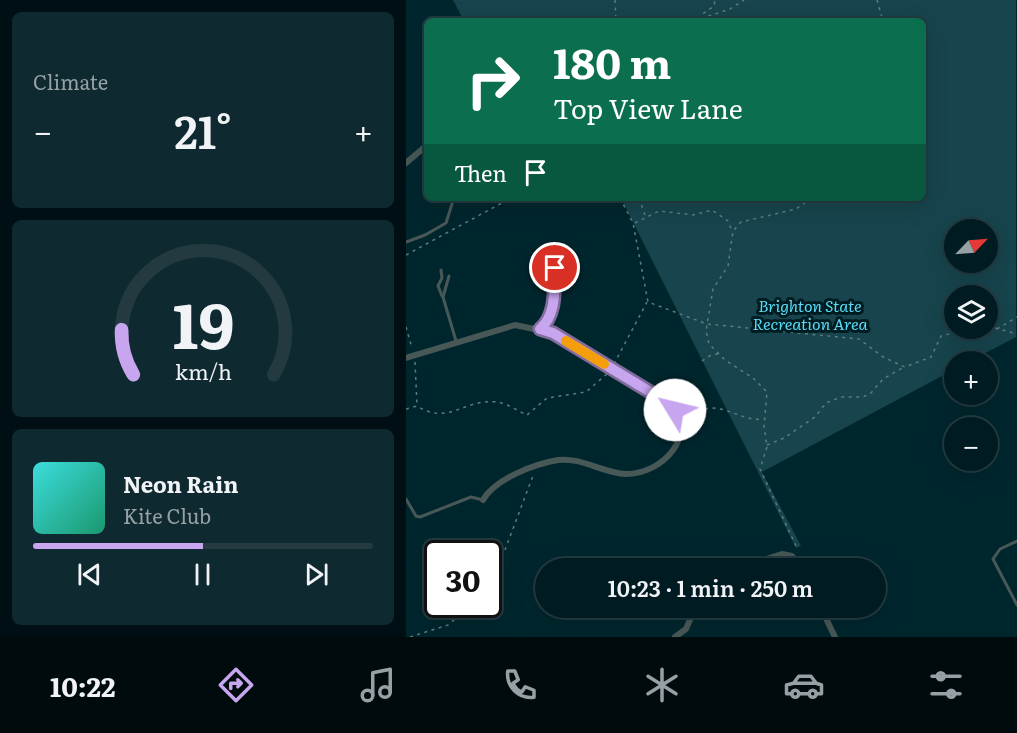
<!DOCTYPE html>
<html lang="en">
<head>
<meta charset="utf-8">
<style>
	body { margin:0; font-family:Literata,serif; background:#0e292f; color:#f1f3f6; height:100vh; display:flex; flex-direction:column; font-size:22px; white-space:nowrap }
	* { box-sizing:border-box; margin:0 }
	p { font-size:20px; color:#95a1a5 }
	.icon { flex:none; width:33px; height:33px; fill:none; stroke:currentColor; stroke-width:2; stroke-linecap:round; stroke-linejoin:round }
	.map { position:relative; flex:1; overflow:hidden }
	.drawer { display:flex; flex-direction:column; gap:12px; padding:12px; background:#000f13; width:406px }
	.drawer>* { flex:none }
	.top-card { position:absolute; left:18px; top:18px; width:502px; height:183px; border-radius:9px; box-shadow:0 6px 24px #0002,0 0 0 2px #223a40; background:#0b6e4f; color:#fff; overflow:hidden }
	.needle { width:39px; rotate:65deg }
	.fabs { position:absolute; left:538px; top:219px; display:grid; gap:12px }
	.fabs a { display:grid; place-items:center; width:54px; height:54px; border-radius:50%; background:#001c22; box-shadow:0 6px 24px #0002,0 0 0 2px #223a40; font-size:30px }
	.speed { position:absolute; left:18px; top:540px; display:flex; gap:12px; font-size:30px; font-weight:700; text-align:center }
	.speed>* { display:grid; place-content:center; width:78px; height:78px; border-radius:50%; background:#001c22; box-shadow:0 6px 24px #0002,0 0 0 2px #223a40; line-height:1 }
	.speed .limit { border:3px solid #111; border-radius:9px; background:#fff; color:#111 }
	.pin { position:absolute; display:grid; place-items:center; width:51px; height:51px; color:#fff; margin:-26px; border:3px solid #fff; border-radius:50%; box-shadow:0 2px 6px #0007 }
	.me { position:absolute; width:66px; margin:-33px; rotate:306deg; stroke-linejoin:round; filter:drop-shadow(0 0 4px #0008) }
	.turn { display:flex; align-items:center; gap:21px; height:126px; padding:0 30px; font-size:27px }
	.turn .icon { width:78px; height:78px; stroke-width:2.5 }
	.turn b { display:block; font-size:42px; line-height:51px }
	.then { display:flex; align-items:center; height:57px; padding:0 30px; background:#0003; gap:12px; font-size:22px }
	.big { font-size:45px; font-weight:600; line-height:1.1 }
	.drawer .tile { flex:1; display:flex; flex-direction:column; justify-content:center; gap:9px; min-width:0; padding:0 21px; border-radius:9px; background:#0e292f }
	.drawer .dial { align-items:center; gap:0 }
	.dial svg { height:156px; overflow:visible; fill:none; stroke:#223a40; stroke-width:7; stroke-linecap:round; text-anchor:middle }
	.dial text { fill:#f1f3f6; stroke:none }
	.song { display:flex; align-items:center; gap:18px }
	.cover { width:72px; height:72px; border-radius:9px; background:linear-gradient(135deg,hsl(180 70% 55%),hsl(160 70% 35%)) }
	.played { height:6px; border-radius:3px; background:linear-gradient(90deg,#c7a6ef 50%,#223a40 50%) }
	.keys { display:flex; justify-content:space-around; direction:ltr }
	.heat { display:flex; justify-content:space-between; align-items:center; font-size:33px; direction:ltr }
	.trip { position:absolute; left:129px; top:558px; width:351px; height:60px; border-radius:30px; background:#001c22; box-shadow:0 6px 24px #0002,0 0 0 2px #223a40; font-weight:600; line-height:60px; text-align:center }
	.tabs { display:flex; height:96px; justify-content:space-around; align-items:center; background:#000b0e; color:#95a1a5 }
	.tabs .icon { width:42px; height:42px }
	.tabs .current { color:#c7a6ef }
	.tabs b { font-size:27px; color:#f1f3f6 }
	main { display:flex; flex:1; min-height:0 }
	.map>svg:first-child { display:block }
</style>
</head>
<body>
<main>
<section class="drawer">
<div class="tile"><p>Climate</p>
<div class="heat"><a>−</a><b class="big">21°</b><a>+</a></div>
</div>
<div class="tile dial"><svg viewBox="0 0 100 80">
<path d="M14 69A42 42 0 1 1 86 69"/>
<path d="M14 69A42 42 0 0 1 8 46" stroke="#c7a6ef"/>
<text x="50" y="56" font-size="32" font-weight="700">19</text>
<text x="50" y="72" font-size="11">km/h</text>
</svg></div>
<div class="tile">
<div class="song"><i class="cover"></i><div><b>Neon Rain</b><p>Kite Club</p></div></div>
<div class="played"></div>
<div class="keys"><svg class="icon" aria-label="previous" viewBox="0 0 24 24"><path d="M18 5L8 12l10 7zM5 5v14"/></svg><svg class="icon" aria-label="pause" viewBox="0 0 24 24"><path d="M8 5v14M16 5v14"/></svg><svg class="icon" aria-label="next" viewBox="0 0 24 24"><path d="M6 5l10 7-10 7zM19 5v14"/></svg></div>
</div>
</section>
<div class="map">
<svg width="611" height="637" viewBox="0 0 611 637">
	<rect width="100%" height="100%" fill="#00262d"/>
	<path fill="#17444d" fill-rule="evenodd" d="M47,0H610V337L564,361L549,362V369L356,472L395,546L390,548L215,198H518V21H58ZM549,230H582V262H549ZM549,296H582V328H549Z"/>
	<g fill="none" stroke-linecap="round" stroke-linejoin="round">
		<g stroke="#5d7b81" stroke-width="1.5" stroke-dasharray="3 4.5" stroke-linecap="butt">
			<path d="M209,0L210,21"/>
			<path d="M471,0L477,21"/>
			<path d="M291,18L308,6L309,0"/>
			<path d="M288,21L324,9L338,0"/>
			<path d="M214,198L227,223L242,302L301,324L453,339L477,357L499,367L525,357L535,336L566,328"/>
			<path d="M233,198L239,215"/>
			<path d="M229,223L253,211L287,215L306,210L322,221L326,231"/>
			<path d="M0,255L105,198"/>
			<path d="M582,326L611,334"/>
			<path d="M0,327L6,348"/>
			<path d="M591,329L611,317"/>
			<path d="M296,361L305,355L313,354"/>
			<path d="M9,362L11,405"/>
			<path d="M208,364L241,302"/>
			<path d="M0,409L11,406C42,426 59,398 91,402C100,403 112,411 121,415L141,398L180,392L202,373"/>
			<path d="M299,409C319,404 337,422 357,419"/>
			<path d="M361,445L378,438L409,417L420,403L435,397H457L465,393L477,379L498,367"/>
			<path d="M390,546L354,469L361,447L358,426L361,392L347,378L319,360L303,344L300,331L307,289L322,266L327,231L335,222L390,209L406,198"/>
			<path d="M82,583L91,571L128,473"/>
			<path d="M4,637L42,625L67,604"/>
		</g>
		<g stroke="#485857" stroke-width="3">
			<path d="M0,242L19,235L40,223L46,204"/>
			<path d="M35,270L36,278L32,286L36,296"/>
			<path d="M43,276L37,297L50,341"/>
			<path d="M0,499L10,516L14,517L65,497L77,500"/>
			<path d="M611,541L594,549L587,559L611,605"/>
		</g>
		<g stroke="#485857" stroke-width="6">
			<path d="M0,163L21,145"/>
			<path d="M134,329C154,312 149,276 149,252"/>
			<path d="M0,358L109,325L147,333L264,404C293,436 256,474 220,474C197,473 175,457 152,460C128,464 89,479 77,500"/>
			<path d="M269,410L284,404L291,407L295,414L291,424L276,432"/>
			<path d="M332,568L376,554L386,556L395,568"/>
			<path d="M415,608L429,637"/>
			<path d="M269,637L280,629L289,608"/>
		</g>
	</g>
	<g fill="none" stroke-linecap="round" stroke-linejoin="round">
		<defs>
			<path id="route" d="M149,268C148,288 151,315 134,329L147,333L264,404L269,410"/>
		</defs>
		<use href="#route" stroke="#816c9b" stroke-width="15"/>
		<use href="#route" stroke="#c7a6ef" stroke-width="10"/>
		<path stroke="#f59e0b" stroke-width="10" d="M160,341L198,364"/>
	</g>
	<g text-anchor="middle" dominant-baseline="central" stroke-width="6" stroke-linejoin="round" paint-order="stroke">
		<g font-size="16" font-style="italic" fill="#58dcf6" stroke="#011c21">
			<text x="404" y="305">Brighton State<tspan x="404" dy="18">Recreation Area</tspan></text>
		</g>
	</g>
</svg>
<div class="fabs">
<a><svg class="needle" viewBox="-14 -14 28 28"><path d="M0-13l5 13h-10z" fill="#e53935"/><path d="M0 13l5-13h-10z" fill="#95a1a5"/></svg></a>
<a><svg class="icon" aria-label="layers" viewBox="0 0 24 24"><path d="M12 4l9 5-9 5-9-5zM3 14l9 5 9-5"/></svg></a>
<a>+</a>
<a>−</a>
</div>
<div class="speed"><div class="limit">30</div></div>
<div class="pin" style="left:149px;top:268px;background:#d93025"><svg class="icon" aria-label="arrive" viewBox="0 0 24 24"><path d="M6 21V4h12l-3 4 3 4H6"/></svg></div>
<svg class="me" style="left:269px;top:410px" viewBox="-20 -20 40 40"><circle r="19" fill="#fff"/><path d="M0-13L10 11 0 6-10 11z" fill="#c7a6ef"/></svg>
<div class="trip">10:23 · 1 min · 250 m</div>
<div class="top-card">
<div class="turn"><svg class="icon" aria-label="right" viewBox="0 0 24 24"><path d="M7 20v-9h11M14 6l5 5-5 5"/></svg><div><b>180 m</b>Top View Lane</div></div>
<div class="then">Then<svg class="icon" aria-label="arrive" viewBox="0 0 24 24"><path d="M6 21V4h12l-3 4 3 4H6"/></svg></div>
</div>
</div>
</main>
<nav class="tabs">
<b>10:22</b>
<svg class="icon current" aria-label="directions" viewBox="0 0 24 24"><path d="M12 3l9 9-9 9-9-9zM9 14v-3h6M13 9l2 2-2 2"/></svg>
<svg class="icon" aria-label="music" viewBox="0 0 24 24"><path d="M9 18V5l10-2v13"/><circle cx="6" cy="18" r="3"/><circle cx="16" cy="16" r="3"/></svg>
<svg class="icon" aria-label="phone" viewBox="0 0 24 24"><path d="M5 4h4l2 5-3 2q2 4 5 5l2-3 5 2v4C11 20 4 13 5 4z"/></svg>
<svg class="icon" aria-label="climate" viewBox="0 0 24 24"><path d="M12 3v18M4 7l16 10M4 17L20 7"/></svg>
<svg class="icon" aria-label="car" viewBox="0 0 24 24"><path d="M5 17H2v-5l4-1 3-4h7l3 4 3 1v5h-3M9 17h6M6 11h13"/><circle cx="7" cy="17" r="2"/><circle cx="17" cy="17" r="2"/></svg>
<svg class="icon" aria-label="filters" viewBox="0 0 24 24"><path d="M4 7h16M4 17h16"/><circle cx="9" cy="7" r="2"/><circle cx="15" cy="17" r="2"/></svg>
</nav>
</body>
</html>
